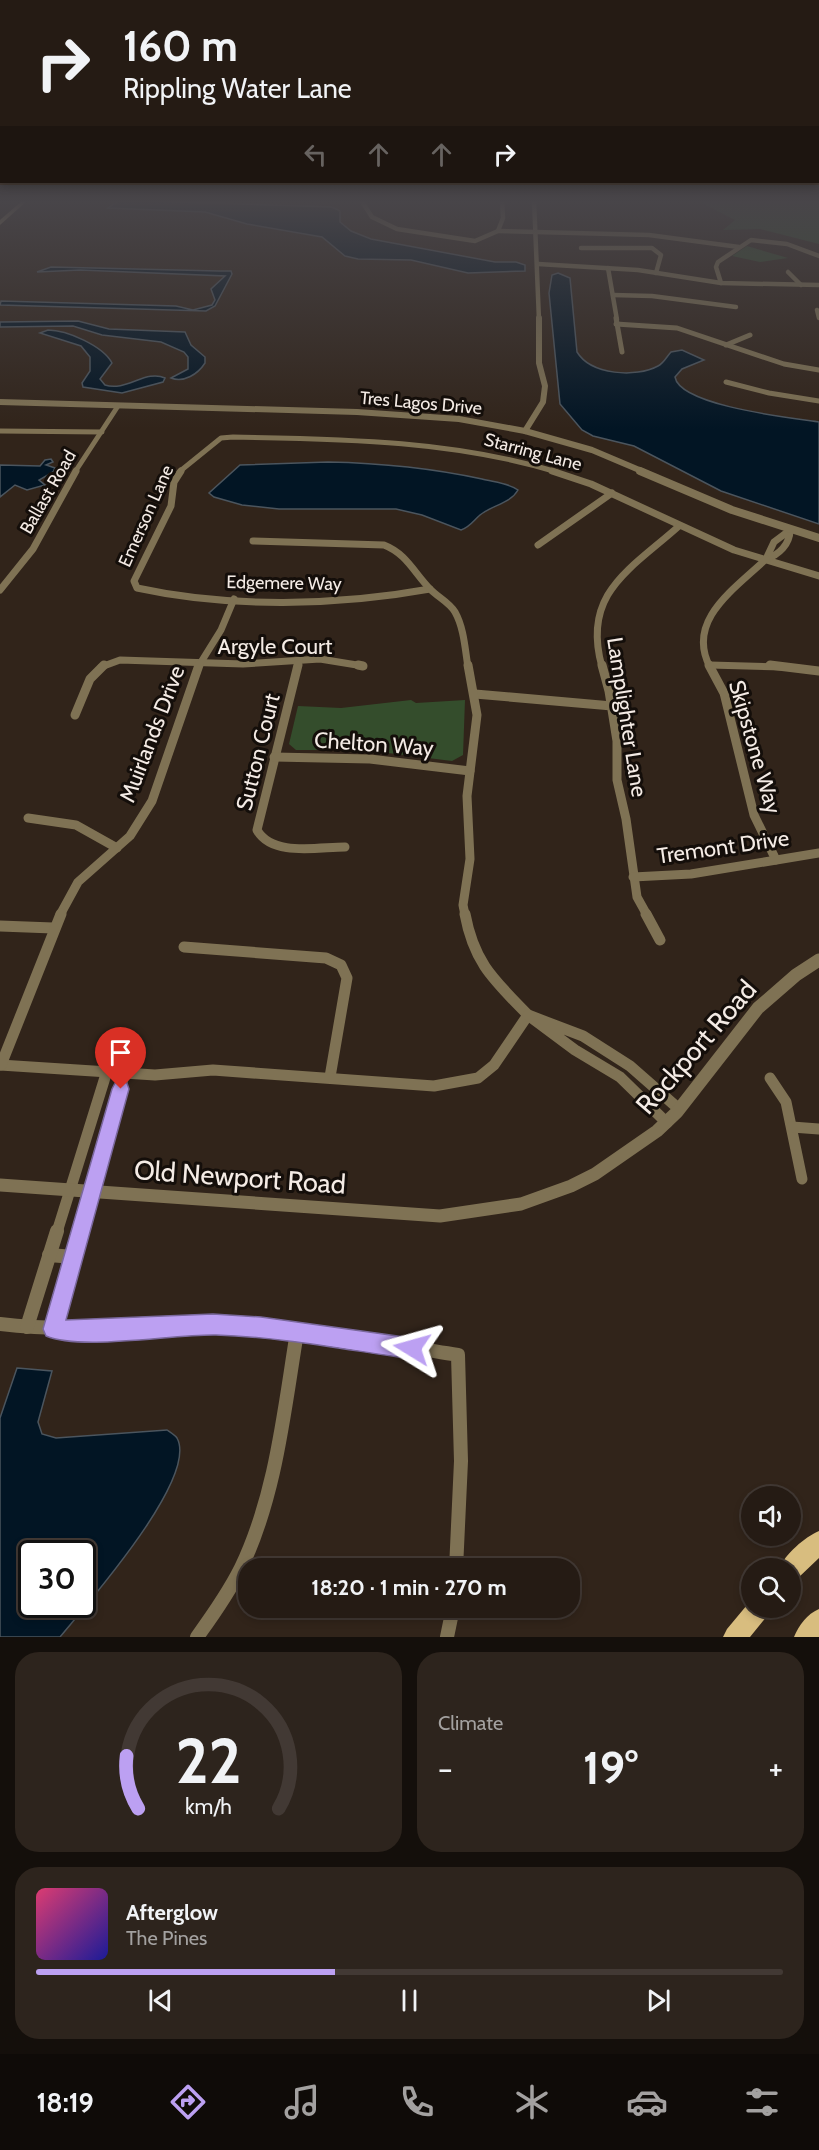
<!DOCTYPE html>
<html lang="en">
<head>
<meta charset="utf-8">
<style>
	body { margin:0; font-family:Cabin,sans-serif; background:#2d241d; color:#f1f3f6; height:100vh; display:flex; flex-direction:column; font-size:22px; white-space:nowrap }
	* { box-sizing:border-box; margin:0 }
	p { font-size:20px; color:#a3a1a0 }
	.icon { flex:none; width:33px; height:33px; fill:none; stroke:currentColor; stroke-width:2; stroke-linecap:round; stroke-linejoin:round }
	.map { position:relative; height:1637px; overflow:hidden }
	.side { display:flex; flex-direction:column; gap:15px; padding:15px; background:#140f0b; flex:1 }
	.side>* { flex:none }
	.top-card { position:absolute; left:0px; top:0px; width:819px; height:183px; box-shadow:0 3px 9px #0003,0 0 0 2px #423934; background:#251b14; color:#f1f3f6; overflow:hidden }
	.buttons { position:absolute; left:741px; top:1486px; display:grid; gap:12px }
	.buttons a { display:grid; place-items:center; width:60px; height:60px; border-radius:50%; background:#251b14; box-shadow:0 3px 9px #0003,0 0 0 2px #423934; font-size:30px }
	.speed { position:absolute; left:18px; top:1540px; display:flex; gap:12px; font-size:30px; font-weight:700; text-align:center }
	.speed>* { display:grid; place-content:center; width:78px; height:78px; border-radius:50%; background:#251b14; box-shadow:0 3px 9px #0003,0 0 0 2px #423934; line-height:1 }
	.speed .limit { border:3px solid #111; border-radius:9px; background:#fff; color:#111 }
	.pin { position:absolute; display:grid; place-items:center; width:51px; height:51px; color:#fff; margin:-62px -26px; border-radius:50% 50% 50% 0; rotate:-45deg; box-shadow:0 0 6px #0007 }
	.pin .icon { rotate:45deg }
	.me { position:absolute; width:66px; margin:-33px; rotate:278deg; stroke-linejoin:round; filter:drop-shadow(0 0 4px #0008) }
	.turn { display:flex; align-items:center; gap:21px; height:126px; padding:0 24px; font-size:27px }
	.turn .icon { width:78px; height:78px; stroke-width:2.5 }
	.turn b { display:block; font-size:42px; line-height:51px }
	.lanes { display:flex; align-items:center; height:57px; padding:0 24px; background:#0003; justify-content:center; gap:30px; direction:ltr }
	.lanes .off { opacity:.35 }
	.big { font-size:45px; font-weight:700; line-height:1.1 }
	.side .tile { flex:1; display:flex; flex-direction:column; justify-content:center; gap:9px; min-width:0; padding:0 21px; border-radius:24px; background:#2d241d }
	.side .dial { align-items:center; gap:0 }
	.dial svg { height:156px; overflow:visible; fill:none; stroke:#423934; stroke-width:7; stroke-linecap:round; text-anchor:middle }
	.dial text { fill:#f1f3f6; stroke:none }
	.song { display:flex; align-items:center; gap:18px }
	.cover { width:72px; height:72px; border-radius:9px; background:linear-gradient(135deg,hsl(340 70% 55%),hsl(240 70% 35%)) }
	.played { height:6px; border-radius:3px; background:linear-gradient(90deg,#bca0f2 40%,#423934 40%) }
	.keys { display:flex; justify-content:space-around; direction:ltr }
	.heat { display:flex; justify-content:space-between; align-items:center; font-size:33px; direction:ltr }
	.side .tiles { flex:1; display:grid; gap:15px; grid-template-columns:1fr 1fr }
	.tile:last-child { grid-column:span 2 }
	.trip { position:absolute; left:238px; top:1558px; width:342px; height:60px; border-radius:24px; background:#251b14; box-shadow:0 3px 9px #0003,0 0 0 2px #423934; font-weight:700; line-height:60px; text-align:center }
	.dock { display:flex; height:96px; justify-content:space-around; align-items:center; background:#0f0b08; color:#a3a1a0 }
	.dock .icon { width:42px; height:42px }
	.dock .current { color:#bca0f2 }
	.dock b { font-size:27px; color:#f1f3f6 }
	.map>svg:first-child { display:block }
</style>
</head>
<body>
<div class="map">
<svg width="819" height="1637" viewBox="0 0 819 1637">
	<rect width="100%" height="100%" fill="#31241a"/>
	<g fill="#344d2c">
		<path d="M696,200H819V244L760,229L723,230L735,220Z"/>
		<path d="M747,246L788,258L760,262L732,256Z"/>
		<path d="M411,700L416,703L465,700L463,755L452,761L364,750H296L289,744L298,706L341,708Z"/>
	</g>
	<g fill="#021524" stroke="#4b555e" stroke-width="1.5" fill-rule="evenodd">
		<path d="M120,200L332,207L340,211V222L351,231L371,239L495,262H516L525,265V271L468,273L411,260L358,259L345,256L322,237L247,224L205,212L108,208Z"/>
		<path d="M51,267L219,271H231L232,274L215,306L206,311L0,305L1,301L176,306L193,310L212,305L215,300L211,289L225,276L80,270L37,272Z"/>
		<path d="M558,273L570,278L577,352C591,375 636,378 658,366C664,363 667,356 671,352L682,350L704,360L682,369L675,377C680,406 792,418 819,422V524L721,491L634,446L593,436L582,430L560,404L549,293L552,275Z"/>
		<path d="M78,321L109,329L185,332L191,345L205,357V363C198,374 184,383 171,378L188,369V357L184,352L161,342L102,335L73,326L0,327V322Z"/>
		<path d="M48,330C67,330 103,346 112,363L100,379L105,385C126,392 146,369 165,378L163,382L122,393L83,387L82,383L90,371V357L81,346L40,333Z"/>
		<path d="M51,459L53,462L46,465L55,468L53,472L39,480L45,485L27,490L15,485L0,497V465L40,466L45,460Z"/>
		<path d="M328,462C380,463 431,468 482,479C493,482 509,483 518,490C510,504 492,505 480,515C474,520 470,527 461,530L422,515L396,509H279L242,505L214,497L209,493L240,465Z"/>
		<path d="M17,1368L52,1371L38,1422L42,1434L56,1438L167,1430C170,1432 175,1435 177,1438C199,1478 86,1605 60,1637H0V1418ZM32,1554H82V1605H32Z"/>
	</g>
	<g fill="none" stroke-linecap="round" stroke-linejoin="round">
		<g stroke="#7f7254" stroke-width="4.5">
			<path d="M361,200L372,217L397,229L475,241L498,231L503,218L502,200"/>
			<path d="M498,231L649,235L739,247"/>
			<path d="M581,248H652L661,255L656,273"/>
			<path d="M538,264L638,270L721,283L819,285"/>
			<path d="M608,268L617,320"/>
			<path d="M788,272L801,285"/>
			<path d="M721,283L716,267L718,262L751,240L787,244L819,256"/>
			<path d="M613,295L652,296L736,307"/>
			<path d="M817,310L819,318"/>
		</g>
		<g stroke="#7f7254" stroke-width="5">
			<path d="M616,318L622,352"/>
			<path d="M616,324L677,328L784,364L819,370"/>
			<path d="M726,345L750,335"/>
			<path d="M726,382L769,393L819,401"/>
			<path d="M0,431L102,432"/>
			<path d="M75,472L118,406"/>
			<path d="M179,472L221,438L233,437C342,439 452,440 557,472"/>
		</g>
		<g stroke="#7f7254" stroke-width="7">
			<path d="M181,471L174,482L171,506L134,581L137,588C229,608 337,606 430,589"/>
			<path d="M552,471L591,484L734,550L819,576"/>
			<path d="M790,530C790,544 779,555 766,559L774,542Z"/>
			<path d="M253,541L384,545C407,554 414,573 431,590C438,597 450,603 455,612C464,628 465,649 468,667"/>
			<path d="M538,545L612,493"/>
			<path d="M0,590L33,549L76,471"/>
			<path d="M710,665L783,667"/>
			<path d="M101,667L120,660L243,664L320,659L363,666"/>
			<path d="M198,667L221,630L234,599"/>
			<path d="M297,667L299,660"/>
			<path d="M602,667C581,593 631,569 679,526"/>
			<path d="M710,667C685,620 736,588 766,559"/>
		</g>
		<g stroke="#7f7254" stroke-width="9">
			<path d="M298,665L257,830C272,857 318,847 345,847"/>
			<path d="M358,665L363,666"/>
			<path d="M602,665L609,691L617,741V780L626,819L637,897L647,915"/>
			<path d="M709,665L724,693L754,815L776,860"/>
			<path d="M770,665L819,671"/>
			<path d="M475,694L612,706"/>
			<path d="M75,715L90,679L104,665"/>
			<path d="M274,757L370,759L470,771"/>
			<path d="M28,818L76,825L117,848"/>
			<path d="M633,877L691,874L819,853"/>
			<path d="M60,915L78,882L130,836L152,801L199,665"/>
			<path d="M465,915L463,905L470,859L467,796L477,715L468,665"/>
		</g>
		<g stroke="#7f7254" stroke-width="11">
			<path d="M646,914L660,940"/>
			<path d="M0,926L53,928"/>
			<path d="M184,947L326,958L341,965L347,978L330,1077"/>
			<path d="M0,1065L155,1075L213,1070L434,1086L478,1078L494,1065L528,1015C494,980 474,963 465,914"/>
			<path d="M1,1065L61,914"/>
			<path d="M770,1078L786,1102L802,1179"/>
			<path d="M667,1123L620,1077L575,1050L528,1015L583,1036L630,1066L679,1109"/>
			<path d="M792,1127L819,1129"/>
			<path d="M57,1232L107,1071"/>
			<path d="M80,1232L125,1072"/>
		</g>
		<g stroke="#7f7254" stroke-width="14">
			<path d="M49,1255L74,1257"/>
			<path d="M0,1324C80,1334 161,1323 241,1326C314,1328 386,1344 458,1355L461,1461L456,1569"/>
			<path d="M27,1327L57,1231"/>
			<path d="M53,1329L80,1231"/>
			<path d="M197,1637C213,1615 229,1592 241,1568C276,1495 284,1411 297,1332"/>
			<path d="M447,1637L453,1608"/>
		</g>
		<path stroke="#7f7254" stroke-width="4.5" d="M534,200L539,320"/>
		<g stroke="#7f7254" stroke-width="6">
			<path d="M0,402L357,412L459,419L525,431L592,450L644,472"/>
			<path d="M525,431L543,402L545,386L539,363V318"/>
		</g>
		<path stroke="#7f7254" stroke-width="8" d="M640,471L732,510L819,538"/>
		<path stroke="#7f7254" stroke-width="13" d="M0,1185L440,1216L521,1204L571,1186L595,1174L657,1131L677,1112L758,1008L796,975L819,960"/>
		<path fill="#b19c6d" fill-rule="evenodd" d="M23,200H28L0,225V220Z"/>
		<g fill="#d8bd7f" fill-rule="evenodd">
			<path d="M819,1531V1558L798,1578L790,1581V1569H779C785,1554 805,1537 819,1531Z"/>
			<path d="M752,1599V1608H771L767,1616L750,1637H723L727,1629Z"/>
			<path d="M819,1609V1637H794C799,1625 807,1614 819,1609Z"/>
		</g>
	</g>
	<linearGradient id="sky" x2="0" y2="1"><stop stop-color="#1b140e"/><stop offset="0.47" stop-color="#484549"/><stop offset="1" stop-color="#484549" stop-opacity="0"/></linearGradient>
	<rect width="819" height="429" fill="url(#sky)"/>
	<path fill="#bca0f2" stroke="#7a689d" stroke-width="1.5" d="M121,1081L127,1083L129,1089L66,1320L213,1314L261,1317L412,1338L419,1341L422,1348L419,1356L412,1359C347,1350 281,1337 216,1335C173,1334 82,1351 46,1336L43,1329L112,1089L115,1083Z"/>
	<g text-anchor="middle" dominant-baseline="central" stroke-width="6" stroke-linejoin="round" paint-order="stroke">
		<g font-size="18" fill="#f4ebe5" stroke="#140e0a">
			<text transform="translate(421 403) rotate(5)">Tres Lagos Drive</text>
			<text transform="translate(533 452) rotate(15)">Starring Lane</text>
			<text transform="translate(48 492) rotate(-60)">Ballast Road</text>
			<text transform="translate(146 516) rotate(-66)">Emerson Lane</text>
			<text transform="translate(284 583) rotate(1)">Edgemere Way</text>
		</g>
		<g font-size="22" fill="#f4ebe5" stroke="#140e0a">
			<text x="275" y="646">Argyle Court</text>
			<text transform="translate(627 717) rotate(81)">Lamplighter Lane</text>
			<text transform="translate(152 734) rotate(-69)">Muirlands Drive</text>
			<text transform="translate(374 744) rotate(4)">Chelton Way</text>
			<text transform="translate(755 747) rotate(74)">Skipstone Way</text>
			<text transform="translate(258 752) rotate(-76)">Sutton Court</text>
			<text transform="translate(723 847) rotate(-8)">Tremont Drive</text>
		</g>
		<g font-size="27" fill="#f4ebe5" stroke="#140e0a">
			<text transform="translate(696 1047) rotate(-49)">Rockport Road</text>
			<text transform="translate(240 1177) rotate(4)">Old Newport Road</text>
		</g>
	</g>
</svg>
<div class="buttons">
<a><svg class="icon" aria-label="sound" viewBox="0 0 24 24"><path d="M4 9h4l5-4v14l-5-4H4zM17 9q2 3 0 6"/></svg></a>
<a><svg class="icon" aria-label="search" viewBox="0 0 24 24"><circle cx="10" cy="10" r="6"/><path d="M15 15l6 6"/></svg></a>
</div>
<div class="speed"><div class="limit">30</div></div>
<div class="pin" style="left:121px;top:1089px;background:#d93025"><svg class="icon" aria-label="arrive" viewBox="0 0 24 24"><path d="M6 21V4h12l-3 4 3 4H6"/></svg></div>
<svg class="me" style="left:412px;top:1348px" viewBox="-20 -20 40 40"><path d="M0-17L14 15 0 8-14 15z" fill="#bca0f2" stroke="#fff" stroke-width="4"/></svg>
<div class="trip">18:20 · 1 min · 270 m</div>
<div class="top-card">
<div class="turn"><svg class="icon" aria-label="right" viewBox="0 0 24 24"><path d="M7 20v-9h11M14 6l5 5-5 5"/></svg><div><b>160 m</b>Rippling Water Lane</div></div>
<div class="lanes"><svg class="icon off" aria-label="left" viewBox="0 0 24 24"><path d="M17 20v-9H6M10 6l-5 5 5 5"/></svg><svg class="icon off" aria-label="ahead" viewBox="0 0 24 24"><path d="M12 20V5M6 11l6-6 6 6"/></svg><svg class="icon off" aria-label="ahead" viewBox="0 0 24 24"><path d="M12 20V5M6 11l6-6 6 6"/></svg><svg class="icon" aria-label="right" viewBox="0 0 24 24"><path d="M7 20v-9h11M14 6l5 5-5 5"/></svg></div>
</div>
</div>
<section class="side">
<div class="tiles">
<div class="tile dial"><svg viewBox="0 0 100 80">
<path d="M14 69A42 42 0 1 1 86 69"/>
<path d="M14 69A42 42 0 0 1 8 42" stroke="#bca0f2"/>
<text x="50" y="56" font-size="32" font-weight="700">22</text>
<text x="50" y="72" font-size="11">km/h</text>
</svg></div>
<div class="tile"><p>Climate</p>
<div class="heat"><a>−</a><b class="big">19°</b><a>+</a></div>
</div>
<div class="tile">
<div class="song"><i class="cover"></i><div><b>Afterglow</b><p>The Pines</p></div></div>
<div class="played"></div>
<div class="keys"><svg class="icon" aria-label="previous" viewBox="0 0 24 24"><path d="M18 5L8 12l10 7zM5 5v14"/></svg><svg class="icon" aria-label="pause" viewBox="0 0 24 24"><path d="M8 5v14M16 5v14"/></svg><svg class="icon" aria-label="next" viewBox="0 0 24 24"><path d="M6 5l10 7-10 7zM19 5v14"/></svg></div>
</div>
</div>
</section>
<nav class="dock">
<b>18:19</b>
<svg class="icon current" aria-label="directions" viewBox="0 0 24 24"><path d="M12 3l9 9-9 9-9-9zM9 14v-3h6M13 9l2 2-2 2"/></svg>
<svg class="icon" aria-label="music" viewBox="0 0 24 24"><path d="M9 18V5l10-2v13"/><circle cx="6" cy="18" r="3"/><circle cx="16" cy="16" r="3"/></svg>
<svg class="icon" aria-label="phone" viewBox="0 0 24 24"><path d="M5 4h4l2 5-3 2q2 4 5 5l2-3 5 2v4C11 20 4 13 5 4z"/></svg>
<svg class="icon" aria-label="climate" viewBox="0 0 24 24"><path d="M12 3v18M4 7l16 10M4 17L20 7"/></svg>
<svg class="icon" aria-label="car" viewBox="0 0 24 24"><path d="M5 17H2v-5l4-1 3-4h7l3 4 3 1v5h-3M9 17h6M6 11h13"/><circle cx="7" cy="17" r="2"/><circle cx="17" cy="17" r="2"/></svg>
<svg class="icon" aria-label="filters" viewBox="0 0 24 24"><path d="M4 7h16M4 17h16"/><circle cx="9" cy="7" r="2"/><circle cx="15" cy="17" r="2"/></svg>
</nav>
</body>
</html>
